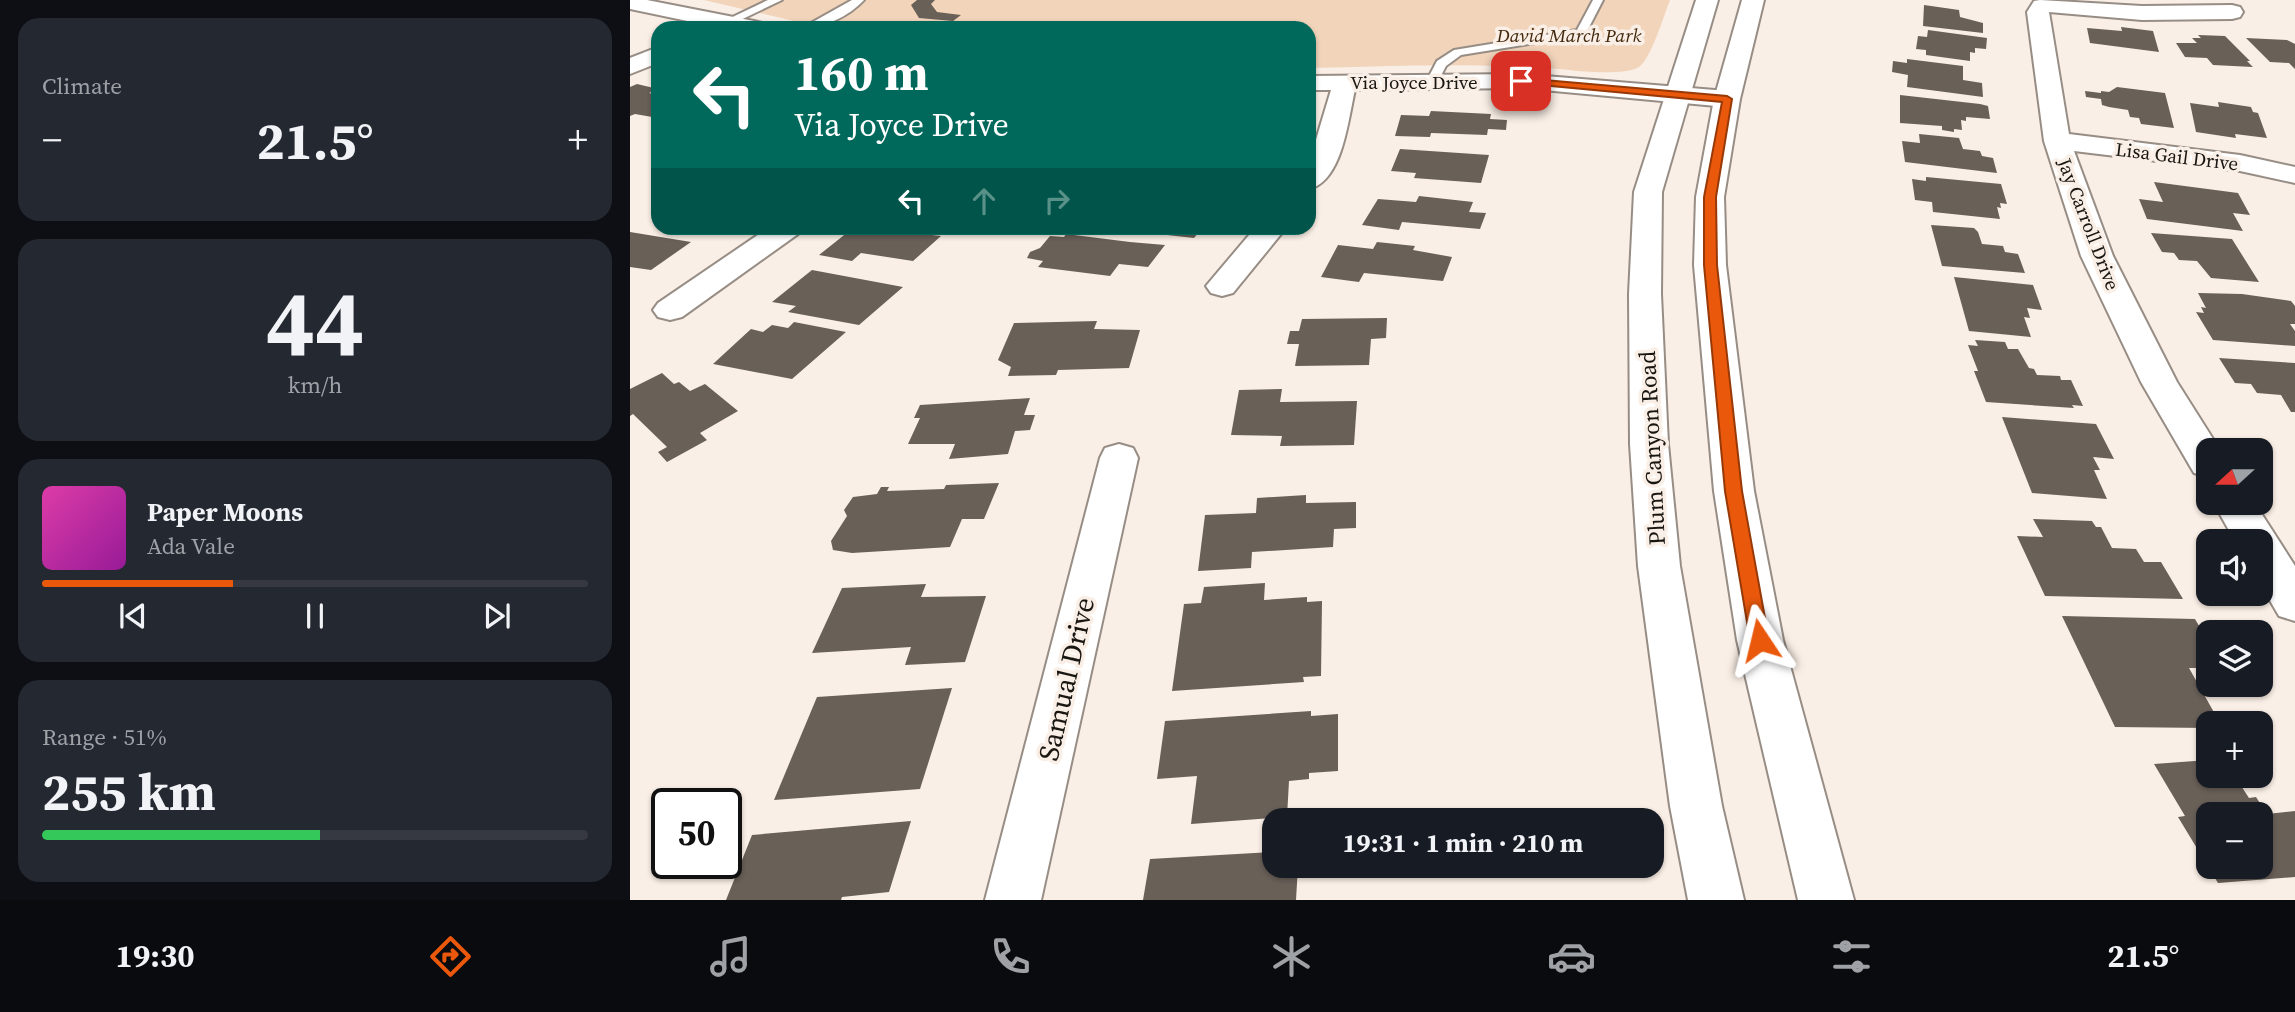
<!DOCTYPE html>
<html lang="en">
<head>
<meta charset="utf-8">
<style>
	body { margin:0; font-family:"Source Serif 4",serif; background:#242831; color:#f1f3f6; height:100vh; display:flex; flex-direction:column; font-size:26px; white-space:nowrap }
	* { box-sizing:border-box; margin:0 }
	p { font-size:23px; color:#9ea1a6 }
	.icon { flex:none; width:38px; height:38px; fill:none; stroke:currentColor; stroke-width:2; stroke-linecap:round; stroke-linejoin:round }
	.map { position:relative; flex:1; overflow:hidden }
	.side { display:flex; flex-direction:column; gap:18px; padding:18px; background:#0d0f14; width:630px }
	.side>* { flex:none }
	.top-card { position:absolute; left:21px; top:21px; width:665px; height:214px; border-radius:21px; box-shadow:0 2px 5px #0004; background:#00695c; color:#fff; overflow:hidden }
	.needle { width:46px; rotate:249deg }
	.tools { position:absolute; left:1566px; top:438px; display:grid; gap:14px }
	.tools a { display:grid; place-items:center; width:77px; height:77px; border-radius:14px; background:#171b24; box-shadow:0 2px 5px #0004; font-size:35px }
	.speed { position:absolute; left:21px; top:788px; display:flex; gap:14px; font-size:35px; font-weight:700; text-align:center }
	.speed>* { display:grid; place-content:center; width:91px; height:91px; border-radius:50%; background:#171b24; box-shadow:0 2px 5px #0004; line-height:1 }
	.speed .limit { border:4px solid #111; border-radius:10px; background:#fff; color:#111 }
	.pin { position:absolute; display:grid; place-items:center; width:60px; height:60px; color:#fff; margin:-30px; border-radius:14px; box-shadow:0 4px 10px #0006 }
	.me { position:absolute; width:77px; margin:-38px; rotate:350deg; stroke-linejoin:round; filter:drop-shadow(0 0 5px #0008) }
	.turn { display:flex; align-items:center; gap:24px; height:147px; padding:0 28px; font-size:32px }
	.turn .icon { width:91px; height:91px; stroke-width:2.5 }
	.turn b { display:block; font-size:49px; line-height:60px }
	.lanes { display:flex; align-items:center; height:66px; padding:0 28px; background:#0003; justify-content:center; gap:35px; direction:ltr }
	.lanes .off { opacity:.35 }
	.big { font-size:52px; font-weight:700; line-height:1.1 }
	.side .widget { flex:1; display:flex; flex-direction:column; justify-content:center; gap:10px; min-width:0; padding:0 24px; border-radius:21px; background:#242831 }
	.side .dial { align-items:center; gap:0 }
	.dial b { font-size:91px; line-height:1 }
	.song { display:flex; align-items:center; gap:21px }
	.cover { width:84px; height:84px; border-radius:10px; background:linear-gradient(135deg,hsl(320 70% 55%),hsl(300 70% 35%)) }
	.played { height:7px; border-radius:4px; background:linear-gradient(90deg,#ea580c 35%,#363941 35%) }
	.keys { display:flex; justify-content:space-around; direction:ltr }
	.heat { display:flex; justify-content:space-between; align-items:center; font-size:38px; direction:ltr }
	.charge { height:10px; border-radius:5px; background:linear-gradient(90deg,#34c759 51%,#363941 0) }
	.trip { position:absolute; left:632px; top:808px; width:402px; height:70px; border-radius:21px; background:#171b24; box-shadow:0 2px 5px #0004; font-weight:700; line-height:70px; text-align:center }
	.tab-bar { display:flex; height:112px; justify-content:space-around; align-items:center; background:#090b0e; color:#9ea1a6 }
	.tab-bar .icon { width:49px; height:49px }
	.tab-bar .on { color:#ea580c }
	.tab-bar b { font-size:32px; color:#f1f3f6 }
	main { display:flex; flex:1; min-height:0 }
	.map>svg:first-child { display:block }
</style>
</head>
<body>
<main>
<section class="side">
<div class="widget"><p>Climate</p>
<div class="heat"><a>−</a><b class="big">21.5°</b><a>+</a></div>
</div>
<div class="widget dial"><b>44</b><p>km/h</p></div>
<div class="widget">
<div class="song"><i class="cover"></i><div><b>Paper Moons</b><p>Ada Vale</p></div></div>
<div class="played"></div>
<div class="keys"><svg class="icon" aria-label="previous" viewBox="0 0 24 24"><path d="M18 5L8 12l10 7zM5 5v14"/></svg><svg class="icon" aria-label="pause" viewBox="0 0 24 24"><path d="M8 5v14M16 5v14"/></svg><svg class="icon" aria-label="next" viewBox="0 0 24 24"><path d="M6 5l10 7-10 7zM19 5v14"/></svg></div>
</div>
<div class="widget"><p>Range · 51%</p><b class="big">255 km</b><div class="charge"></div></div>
</section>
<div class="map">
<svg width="1665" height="900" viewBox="0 0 1665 900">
	<rect width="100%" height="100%" fill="#faefe6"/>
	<path fill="#f1d4ba" d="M74,0H1040C1034,15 1021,59 1009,67C997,75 954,72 940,70C853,62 766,66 679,68V28H194Z"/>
	<g fill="#696058" fill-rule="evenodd">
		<path d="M287,0H305L301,4L307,12L331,15L323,21L289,18L281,5Z"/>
		<path d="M1294,5L1329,10L1330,17L1353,23V33L1293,26Z"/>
		<path d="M1491,27L1523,31L1529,52L1460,43L1457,28L1492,31Z"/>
		<path d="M1298,30L1357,38L1356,49L1345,48V53L1340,52V61L1296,55V50L1286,49L1288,36L1297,37Z"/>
		<path d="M1568,35L1595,36L1620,61H1617L1623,67L1583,65L1577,58L1555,57L1546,43H1567L1562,38H1571Z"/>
		<path d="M1616,38L1657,40L1665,44V69L1659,63L1640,62Z"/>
		<path d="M1277,59L1333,66V80L1352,83L1353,97L1277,87L1278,75L1262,72L1263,61L1277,63Z"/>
		<path d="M7,84L28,89L19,93L28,95V118L5,114L0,116V87Z"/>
		<path d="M1487,87L1535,93L1544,128L1511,124L1509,118L1500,117L1498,110L1479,107L1472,105L1471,99L1456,97L1455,91L1471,93V91L1479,92Z"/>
		<path d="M1270,95L1350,104L1358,106L1360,119L1336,117V121L1331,120L1332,130L1324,129V132L1312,130V126L1270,123Z"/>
		<path d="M1588,102L1621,107L1623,112L1628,113L1637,138L1605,134L1606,138L1566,132L1560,103L1589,107Z"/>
		<path d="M801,111L861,114L860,119L877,120L876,130L858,129L857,135L801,133L800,137L765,136L771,115L799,116Z"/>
		<path d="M1289,134L1329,138L1333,149L1350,151L1352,156L1363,158L1367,173L1275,162L1272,141L1290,143Z"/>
		<path d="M770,149L859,155L851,183L784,178L786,173L761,171Z"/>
		<path d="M1296,177L1371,184L1377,204L1370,203L1371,208L1367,207L1370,219L1303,212L1302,202L1285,200L1282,179L1296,181Z"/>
		<path d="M1524,182L1608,193L1620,215L1603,213L1613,231L1517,219L1509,199L1533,202Z"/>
		<path d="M789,196L843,202L839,212L856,213L850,229L772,222L769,230L732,225L748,199L786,202Z"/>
		<path d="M1301,225L1344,228L1348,232L1352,244L1373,246L1375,252L1388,254L1395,273L1312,266Z"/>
		<path d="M223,228L256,232L261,228H288L298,229L293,234L311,236L283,261L231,253L222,261L189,255Z"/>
		<path d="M533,228H572L564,238L528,234Z"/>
		<path d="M0,232L61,242L21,270L0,267Z"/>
		<path d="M1521,233L1602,239L1629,282L1581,278L1567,261L1549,260L1544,253L1532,252Z"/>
		<path d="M436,234L500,242L535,245L518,267L489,264L480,276L408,267L413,261L397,258L400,252L410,248L420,236L434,237Z"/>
		<path d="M747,242L785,246L783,250L822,257L813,281L734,273L729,282L691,277L708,245L743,249Z"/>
		<path d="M182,270L273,287L229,325L158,312L166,306L142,302Z"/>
		<path d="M1324,277L1403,285L1412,310L1397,308L1400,318L1394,317L1401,337L1339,331Z"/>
		<path d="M1568,293L1612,294L1661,301L1665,306V324H1660L1665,331V346L1583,340L1566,312L1574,313L1571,307L1576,308Z"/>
		<path d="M757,318L756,338L741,339L739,365L665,366L669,344H657L660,331H669L672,319Z"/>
		<path d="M467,321L464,329L510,330L499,368L428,370L426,375L378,376L381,367L368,360L384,323Z"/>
		<path d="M164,322L216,332L162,379L83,364L121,329L133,332L142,325L158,328Z"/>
		<path d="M1345,340L1375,342L1378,349H1388L1399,368L1404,369L1407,375L1430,376L1431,380H1441L1453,406L1442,405L1444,408L1356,402L1344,371H1348L1338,345L1348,346Z"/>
		<path d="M1589,358L1665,363V412H1661L1651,395L1627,393L1621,384L1605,383Z"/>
		<path d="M32,373L44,384L49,382L60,391L75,384L108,411L70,433L77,440L37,462L28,452L37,447L3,414L0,416V389Z"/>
		<path d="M652,389L650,402L727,401L724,445L650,446L652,436L601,435L609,390Z"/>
		<path d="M400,398L394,415H405L400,430L385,431L378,454L319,459L325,444H278L290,418H284L290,405Z"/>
		<path d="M1372,417L1466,424L1484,459L1463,457L1470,470H1464L1477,499L1402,493Z"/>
		<path d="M369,483L354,519H332L320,547L222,553L203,550L201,541L217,516L214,510L223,497L247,494L251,487H259L257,491L314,489L316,485Z"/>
		<path d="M676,495V503L726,502V528L704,529L703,547L622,552L621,568L568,571L575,515L626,513L627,498Z"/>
		<path d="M1403,519L1462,521L1466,527H1471L1482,548L1506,549L1514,562H1531L1553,599L1415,596L1387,536L1413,537Z"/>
		<path d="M635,583L634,600L677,597V602L692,601L691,676L673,677L674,682L542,691L554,604L571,603L574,587Z"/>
		<path d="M296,584L291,597L356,596L335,662L275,665L281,647L182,653L212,588Z"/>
		<path d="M1432,616L1565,619L1578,641V668H1559L1590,723H1578V728L1485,727Z"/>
		<path d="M322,688L290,789L144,800L187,697Z"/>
		<path d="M681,711V716L708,714V771L679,773V779L659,781L657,817L561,824L567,776L527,779L535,721Z"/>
		<path d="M1578,760V775H1604L1619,798L1626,797L1637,814L1665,811V877L1588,883L1548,817L1555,816L1524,764ZM1578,814H1631V866H1578Z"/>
		<path d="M281,821L259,892L212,897L211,900H96L122,835Z"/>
		<path d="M644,852V866H668L666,900H513L520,859Z"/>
	</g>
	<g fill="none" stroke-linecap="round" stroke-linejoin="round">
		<defs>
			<g id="service">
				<path d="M138,0H152L102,24L92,22Z"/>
				<path d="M222,0H234C219,16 195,28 172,28Z"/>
				<path d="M963,0H973L955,35L831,55L816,66L806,85L796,82L807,61L824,50L947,30Z"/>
			</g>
			<g id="minor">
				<path d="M0,0H17L124,21L132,23L135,28H91L0,9Z"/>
				<path d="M1410,0L1512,6L1602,5L1610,7L1613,12L1610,17L1602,19L1512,20L1419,12L1439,134L1610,155L1665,167V183L1610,171L1444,151L1483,256L1547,382L1590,450H1578V477L1564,473L1511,382L1451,256L1414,141L1397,12L1404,1Z"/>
				<path d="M28,47V63L0,74V58Z"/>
				<path d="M891,74L1097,91L1106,94L1110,99L1106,104L1097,107L891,88L725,90C718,119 713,181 679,189V163L701,90H679V76Z"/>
				<path d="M138,228H172L168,234L52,317L40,320L28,317L23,310L28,303Z"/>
				<path d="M625,228H656L603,293L592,296L581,293L576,286Z"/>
				<path d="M489,444L503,448L508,458L411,900H355L470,458L475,448Z"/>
				<path d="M1583,502H1624L1665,566V621L1649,616L1631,585V541H1605Z"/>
			</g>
			<g id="secondary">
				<path d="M1066,0H1088L1032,192L1031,294L1038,444L1050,566L1092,806L1114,900H1058L1040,806L1008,566L1000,444L999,294L1004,192Z"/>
				<path d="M1112,0H1134L1110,99L1094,197L1096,265L1124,491L1153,640L1224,900H1168L1107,640L1084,491L1064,265L1066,197L1084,99Z"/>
			</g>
		</defs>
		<use href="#service" stroke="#978d85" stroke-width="4"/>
		<use href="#minor" stroke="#978d85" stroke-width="4"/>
		<use href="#secondary" stroke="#978d85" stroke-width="4"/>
		<use href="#service" fill="#fff" fill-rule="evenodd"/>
		<use href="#minor" fill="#fff" fill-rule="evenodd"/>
		<use href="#secondary" fill="#fff" fill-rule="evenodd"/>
	</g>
	<path fill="#ea580c" stroke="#983908" stroke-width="2" d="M891,78L1097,96L1102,99L1086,197L1087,265L1112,491L1139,640L1136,646L1130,648L1123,646L1120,640L1095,491L1074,265V197L1092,102L888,83L886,81Z"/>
	<g text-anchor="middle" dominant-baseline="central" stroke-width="7" stroke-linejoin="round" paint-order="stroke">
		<g font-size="19" font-style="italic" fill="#42280d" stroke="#faefe6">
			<text x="939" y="35">David March Park</text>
		</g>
		<g font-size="19" fill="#191612" stroke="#faefe6">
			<text x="784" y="82">Via Joyce Drive</text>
			<text transform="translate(1547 156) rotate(7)">Lisa Gail Drive</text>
			<text transform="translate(1459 224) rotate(69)">Jay Carroll Drive</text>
		</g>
		<g font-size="23" fill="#191612" stroke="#faefe6">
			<text transform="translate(1022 448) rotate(-93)">Plum Canyon Road</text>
		</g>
		<g font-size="28" fill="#191612" stroke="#faefe6">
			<text transform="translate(436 679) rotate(-77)">Samual Drive</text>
		</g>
	</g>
</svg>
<div class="tools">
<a><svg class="needle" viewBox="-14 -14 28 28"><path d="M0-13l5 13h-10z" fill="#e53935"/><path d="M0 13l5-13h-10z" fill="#9ea1a6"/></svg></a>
<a><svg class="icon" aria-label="sound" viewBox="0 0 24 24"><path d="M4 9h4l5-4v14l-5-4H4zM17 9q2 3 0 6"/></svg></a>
<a><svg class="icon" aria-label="layers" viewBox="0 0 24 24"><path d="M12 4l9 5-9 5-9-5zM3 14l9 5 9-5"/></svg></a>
<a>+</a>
<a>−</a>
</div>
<div class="speed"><div class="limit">50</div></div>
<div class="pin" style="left:891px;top:81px;background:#d93025"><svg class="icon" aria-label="arrive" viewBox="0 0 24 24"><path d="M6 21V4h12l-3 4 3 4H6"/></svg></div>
<svg class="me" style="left:1130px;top:640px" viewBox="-20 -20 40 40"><path d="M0-17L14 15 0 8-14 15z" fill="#ea580c" stroke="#fff" stroke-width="4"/></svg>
<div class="trip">19:31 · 1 min · 210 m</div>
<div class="top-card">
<div class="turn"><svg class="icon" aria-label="left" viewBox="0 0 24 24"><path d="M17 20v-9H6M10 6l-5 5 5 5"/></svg><div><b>160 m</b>Via Joyce Drive</div></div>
<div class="lanes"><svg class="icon" aria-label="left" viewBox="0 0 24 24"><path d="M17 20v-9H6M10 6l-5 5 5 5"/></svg><svg class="icon off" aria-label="ahead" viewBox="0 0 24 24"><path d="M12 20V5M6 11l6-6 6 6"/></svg><svg class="icon off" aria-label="right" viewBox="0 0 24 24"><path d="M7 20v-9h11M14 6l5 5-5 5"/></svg></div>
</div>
</div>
</main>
<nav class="tab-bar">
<b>19:30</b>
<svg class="icon on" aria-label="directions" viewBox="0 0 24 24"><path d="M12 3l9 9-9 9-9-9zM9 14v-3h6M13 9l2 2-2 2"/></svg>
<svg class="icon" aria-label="music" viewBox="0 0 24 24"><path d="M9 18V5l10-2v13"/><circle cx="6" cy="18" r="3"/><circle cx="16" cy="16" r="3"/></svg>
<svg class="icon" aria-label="phone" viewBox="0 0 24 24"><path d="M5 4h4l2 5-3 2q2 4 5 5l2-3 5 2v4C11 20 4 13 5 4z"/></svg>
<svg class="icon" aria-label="climate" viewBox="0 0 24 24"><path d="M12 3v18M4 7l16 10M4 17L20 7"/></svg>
<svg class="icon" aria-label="car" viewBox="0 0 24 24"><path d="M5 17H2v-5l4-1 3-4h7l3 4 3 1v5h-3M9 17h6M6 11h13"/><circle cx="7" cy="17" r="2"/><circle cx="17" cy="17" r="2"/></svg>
<svg class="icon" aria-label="filters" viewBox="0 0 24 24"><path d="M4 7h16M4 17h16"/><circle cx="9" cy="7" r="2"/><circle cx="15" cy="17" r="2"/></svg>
<b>21.5°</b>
</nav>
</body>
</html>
